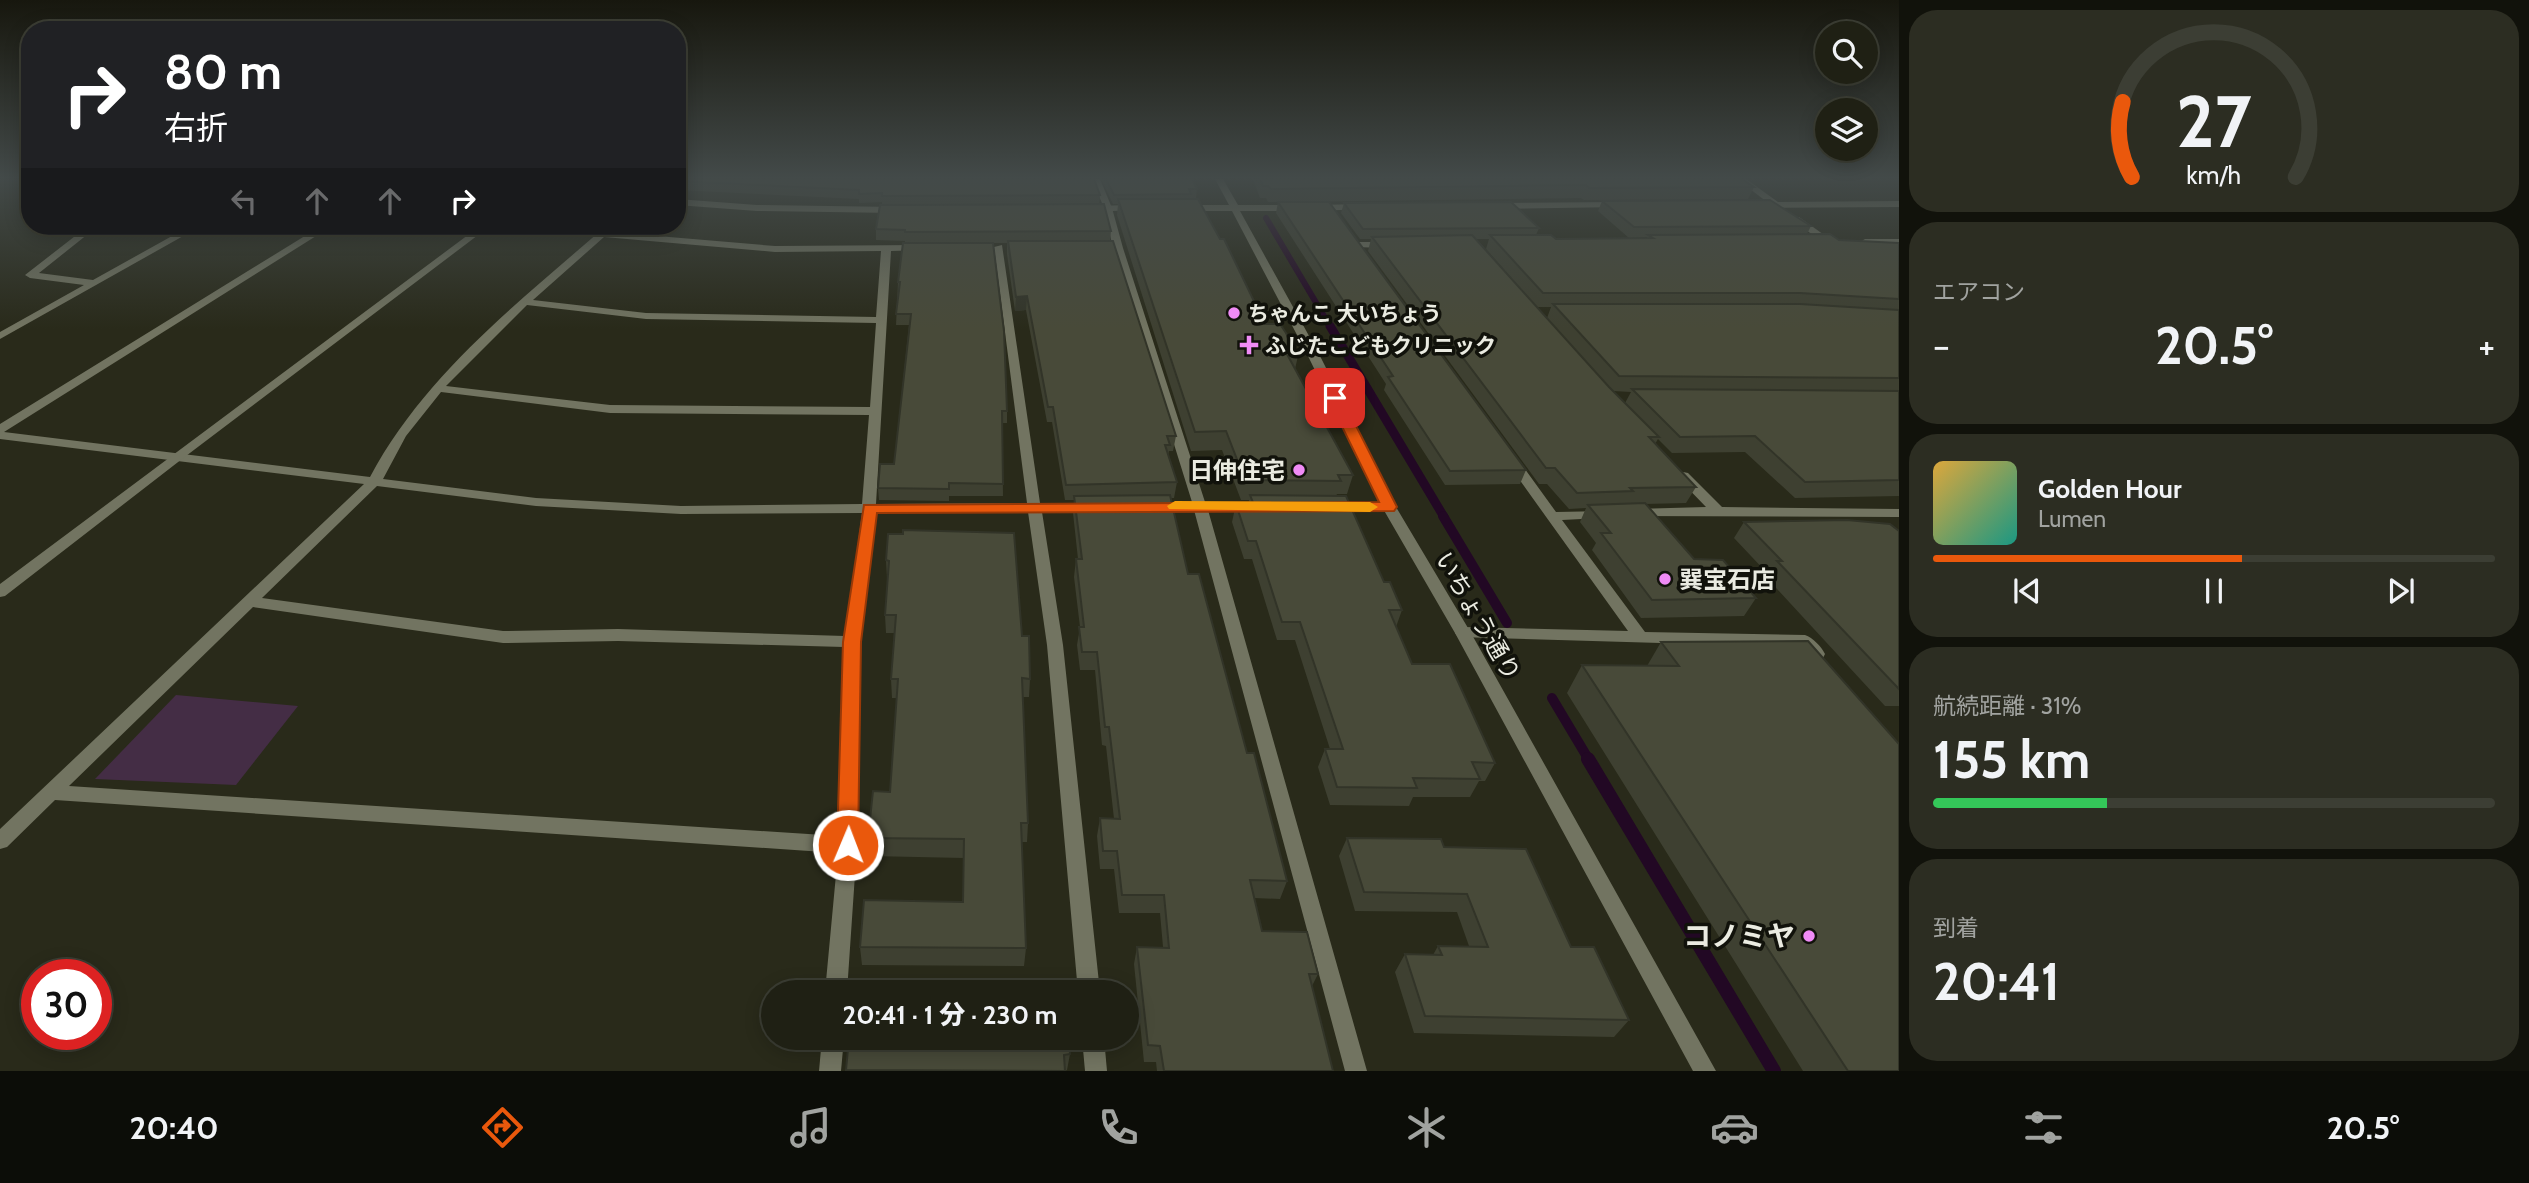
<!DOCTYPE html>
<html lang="ja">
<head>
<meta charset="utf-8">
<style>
	body { margin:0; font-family:Cabin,"Noto Sans JP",sans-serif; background:#2c2d22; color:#f1f3f6; height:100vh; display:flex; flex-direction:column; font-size:26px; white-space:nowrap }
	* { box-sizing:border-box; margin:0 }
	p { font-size:23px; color:#a1a3a0 }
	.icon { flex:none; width:38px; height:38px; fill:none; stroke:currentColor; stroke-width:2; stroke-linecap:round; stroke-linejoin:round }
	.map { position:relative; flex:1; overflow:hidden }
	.side { display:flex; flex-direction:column; gap:10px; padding:10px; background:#11120b; width:630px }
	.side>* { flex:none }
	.banner { position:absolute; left:21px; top:21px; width:665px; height:214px; border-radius:28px; box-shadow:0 4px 18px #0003,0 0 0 2px #3c3e34; background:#202124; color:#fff; overflow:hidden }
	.controls { position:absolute; left:1815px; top:21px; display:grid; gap:14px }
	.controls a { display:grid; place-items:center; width:63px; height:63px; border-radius:50%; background:#1f2014; box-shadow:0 4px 18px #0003,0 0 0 2px #3c3e34; font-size:35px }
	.speed { position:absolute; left:21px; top:959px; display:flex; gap:14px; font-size:35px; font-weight:700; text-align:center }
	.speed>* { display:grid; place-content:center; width:91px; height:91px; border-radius:50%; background:#1f2014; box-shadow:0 4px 18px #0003,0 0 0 2px #3c3e34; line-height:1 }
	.speed .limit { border:10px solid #d22; background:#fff; color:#111 }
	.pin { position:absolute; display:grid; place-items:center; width:60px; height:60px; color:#fff; margin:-30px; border-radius:14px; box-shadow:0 4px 10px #0006 }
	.me { position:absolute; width:77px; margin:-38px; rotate:1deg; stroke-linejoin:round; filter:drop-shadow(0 0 5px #0008) }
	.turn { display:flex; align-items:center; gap:24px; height:147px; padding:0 28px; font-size:32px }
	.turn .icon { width:91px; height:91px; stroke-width:2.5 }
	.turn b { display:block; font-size:49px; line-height:60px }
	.lanes { display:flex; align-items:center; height:66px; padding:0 28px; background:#0003; justify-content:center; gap:35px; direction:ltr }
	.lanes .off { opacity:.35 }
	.big { font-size:52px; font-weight:800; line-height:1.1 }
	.side .tile { flex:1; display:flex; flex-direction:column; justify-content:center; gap:10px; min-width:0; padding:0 24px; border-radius:28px; background:#2c2d22 }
	.side .dial { align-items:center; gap:0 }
	.dial svg { height:182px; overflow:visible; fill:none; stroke:#3c3e34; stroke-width:7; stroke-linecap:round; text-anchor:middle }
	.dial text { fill:#f1f3f6; stroke:none }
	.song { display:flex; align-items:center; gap:21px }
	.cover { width:84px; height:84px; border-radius:10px; background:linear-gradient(135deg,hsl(40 70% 55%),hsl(170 70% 35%)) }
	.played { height:7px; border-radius:4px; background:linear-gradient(90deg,#ea580c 55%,#3c3e34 55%) }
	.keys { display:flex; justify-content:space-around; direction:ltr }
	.heat { display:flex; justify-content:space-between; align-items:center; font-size:38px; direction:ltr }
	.charge { height:10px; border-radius:5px; background:linear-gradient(90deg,#34c759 31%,#3c3e34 0) }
	.trip { position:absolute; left:761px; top:980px; width:378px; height:70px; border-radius:35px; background:#1f2014; box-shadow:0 4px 18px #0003,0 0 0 2px #3c3e34; font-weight:800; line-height:70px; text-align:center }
	.tabs { display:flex; height:112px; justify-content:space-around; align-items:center; background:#0c0d08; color:#a1a3a0 }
	.tabs .icon { width:49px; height:49px }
	.tabs .current { color:#ea580c }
	.tabs b { font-size:32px; color:#f1f3f6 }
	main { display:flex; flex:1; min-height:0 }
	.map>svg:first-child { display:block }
</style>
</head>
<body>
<main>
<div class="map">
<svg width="1899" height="1071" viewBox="0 0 1899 1071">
	<rect width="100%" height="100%" fill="#292a1a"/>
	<path fill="#442d45" d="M176,695L298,706L236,785L95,779Z"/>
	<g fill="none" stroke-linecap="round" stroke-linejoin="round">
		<path stroke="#220824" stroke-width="6" d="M1266,218L1331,328"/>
		<path stroke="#220824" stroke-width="9" d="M1330,326L1444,517"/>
		<g stroke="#220824" stroke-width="10">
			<path d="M1443,516L1507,623"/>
			<path d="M1552,698L1589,760"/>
		</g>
		<path stroke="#220824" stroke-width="14" d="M1588,759L1774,1071"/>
		<g fill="#727461" fill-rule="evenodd">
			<path d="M1092,179H1100L1112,208L1123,248L1205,502H1254L1261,506L1254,510H1208L1367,1071H1345L1194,510H1156L1149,506L1156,502H1192L1113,248L1104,208Z"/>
			<path d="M1793,217H1799L1834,242L1826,244L1793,221Z"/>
			<path d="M88,226H98L39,273L93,280L190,226H201L0,339V332L84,285L30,278L25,275Z"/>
			<path d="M321,226H332L4,432L370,477C425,374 519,302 606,226H616L610,232L775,246L921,245L924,246V250L891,251L876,504L1027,503L994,247L1002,245L1040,503H1090L1097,507L1090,511L1042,512L1063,645L1100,992H1078L1047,645L1028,512L875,513L860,642L857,845L847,992H825L838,853L55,800L7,847L0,849V829L364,484L0,439V424ZM604,237L775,252L881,251L876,317L646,313L533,300ZM527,305L646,319L876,323L870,407L610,405L446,386ZM441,392L610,413L869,415L862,504L681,506L536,498L383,479L406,436ZM377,486L536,506L681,514L862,513L845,636L618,629L503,631L262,598ZM253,607L503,643L618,641L844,647L839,836L69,786Z"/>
			<path d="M1865,239H1899V245L1862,244L1860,242Z"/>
			<path d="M1355,242H1389L1394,245L1389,248L1352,247L1350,245Z"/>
			<path d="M1512,457L1517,458L1556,512L1606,511L1608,514L1606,517L1601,518L1562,520L1645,632L1805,635C1813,638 1821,646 1825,654L1823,658H1811L1801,647L1458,637L1455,633L1458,629L1463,627L1628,631L1506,461Z"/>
			<path d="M1683,472L1688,473L1722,507L1899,509V517L1630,516L1628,513L1630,510L1635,509L1706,507L1676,476Z"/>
			<path d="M1334,503H1389L1396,507L1389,511L1329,510L1327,507Z"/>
			<path d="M822,1038H844L841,1071H819Z"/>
			<path d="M1082,1038H1104L1107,1071H1085Z"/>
		</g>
		<g fill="#727461" fill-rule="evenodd">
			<path d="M1215,179H1223L1238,205H1295L1299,208L1295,211H1240L1319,354L1396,507L1471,633L1716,1071H1693L1455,633L1382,507L1307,354L1232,211H1186L1182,208L1186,205H1229Z"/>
			<path d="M1737,179H1746L1778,202L1899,201V207L1760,208L1757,207V203L1767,202Z"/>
			<path d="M677,199L757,205L896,207L900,210L896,213L757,211L677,205Z"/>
			<path d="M1617,202L1620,203V207L1497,209L1493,206L1497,203Z"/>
			<path d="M1362,204L1366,207L1365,209L1315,211L1311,208L1315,205Z"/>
			<path d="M1134,205L1137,206V210L1088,212L1084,209L1088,206Z"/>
			<path d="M480,226H490L182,459L5,596L0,597V584Z"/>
		</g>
	</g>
	<g fill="#3e4031" fill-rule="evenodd">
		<path d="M677,179L1100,195L1099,204L882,205V202L859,203V199L677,190Z"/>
		<path d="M1101,179H1192L1197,189L1196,198L1265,324L1298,356L1295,369L1353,475L1347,494H1337L1336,496L1384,582L1402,610L1396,627L1412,664L1495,763L1485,781H1479L1470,797H1413L1409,806L1330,805L1318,767L1325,749H1330L1295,640H1277L1252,559H1244L1232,522L1236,504L1248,505L1249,500H1241L1222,450L1191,451L1117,215L1118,204H1113Z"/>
		<path d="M1253,179H1742L1754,187L1748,199L1584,200L1581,198L1284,202L1526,470L1520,484L1445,485L1384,390L1386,384L1276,213L1278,202H1268L1266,198H1260Z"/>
		<path d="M1602,201L1811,226L1807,234L1839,240L1899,243V496L1795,498L1745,452L1672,453L1658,439L1655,444L1696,487L1686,503L1645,504L1694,559L1756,598L1744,616L1641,618L1592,550L1596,543L1580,522L1586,508L1569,509L1547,484H1539L1368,251L1371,239H1360L1341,213L1344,203L1539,228L1536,235L1556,239L1647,238V237L1629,238L1598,211ZM1475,239H1489L1486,249L1535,305ZM1537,307H1551L1547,318ZM1613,391L1631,392L1625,403Z"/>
		<path d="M876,229L1111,231L1110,241L1176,436L1173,451H1169L1168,457L1177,482L1174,498H1171L1188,574L1287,881L1280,899L1254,898L1262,931L1318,974L1312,986L1333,1071H1157L1156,1062H1144L1134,964L1137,947H1163L1160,913H1119L1114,869H1100L1097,836L1100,818L1114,819L1106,746L1102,745L1095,670H1080L1077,645L1080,627L1074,577L1076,559H1078L1073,513L1074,500H1065L1052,422H1047L1026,310L1015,311L1007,254V243H905V241L876,240Z"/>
		<path d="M903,243L1007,411V423H1002L1003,496H949V501L879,500L878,488L894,464L909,325H896L898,282Z"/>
		<path d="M1744,522L1899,531V706H1885L1766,577L1768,574L1734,538Z"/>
		<path d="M888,534L1022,636L1030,679L1029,697H1023L1028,823L1027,842H1022L1026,948L1024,966L862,965L860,947L963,902L964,858L870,856L868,838L890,792L897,698H892L891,679L894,633H886L885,615L888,579H887L886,560Z"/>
		<path d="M1808,641L1899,1071H1803L1567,693L1582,665L1647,666L1661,642Z"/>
		<path d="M1347,838L1444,847L1571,947L1629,1020L1614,1037L1414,1033L1395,972L1405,954L1433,955L1438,946H1469L1457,912L1355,911L1339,856Z"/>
		<path d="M849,1038L1070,1054L1067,1070L1065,1071H847Z"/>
	</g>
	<path fill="#323428" d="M1027,296L1026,310L1015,311L1016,297Z"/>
	<g fill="#484a39" stroke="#323428" stroke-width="2">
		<path d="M677,179H1094L1100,195L882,196V193L859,194V190L677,181Z"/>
		<path d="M1106,179H1192L1197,189H1189L1191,194L1114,195Z"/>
		<path d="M1260,179H1742L1754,187L1589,188L1586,185L1271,189L1268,186H1263Z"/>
		<path d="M1118,199H1198L1220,239H1224L1265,324H1280L1286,333L1298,356H1288L1353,475H1338L1341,481L1245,480L1226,431L1195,432Z"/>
		<path d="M1770,200L1811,226L1634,227L1602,201Z"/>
		<path d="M1278,202H1329L1526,470L1450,471L1388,377L1393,376Z"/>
		<path d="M1511,202L1539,228L1363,229L1344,203Z"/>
		<path d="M1104,204L1111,231L905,232V230L876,229L880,205Z"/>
		<path d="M1830,234L1839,240L1899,243V299L1800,293H1543L1490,235H1551L1556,239L1653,238L1648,235Z"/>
		<path d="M1472,235L1609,387L1659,437H1649L1696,487L1630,488L1633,491L1577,493L1555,468H1546L1372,237Z"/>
		<path d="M1008,241H1113L1176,436H1167L1170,445H1165L1177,482L1066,485L1053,407H1048L1027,296L1016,297Z"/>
		<path d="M903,243H993L1004,331L1007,411H1002L1003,484L949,483V489L878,488L880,464H894L911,314H896L900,282H898Z"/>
		<path d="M1553,304H1800L1899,310V378L1619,376Z"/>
		<path d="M1632,389L1899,391V480L1805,482L1755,436L1680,437Z"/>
		<path d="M1170,495L1188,574H1199L1247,753H1254L1287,881L1250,880L1262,931L1307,932L1318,974H1309L1333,1071H1164L1160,1046L1148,1045L1137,947L1169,948L1164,895H1122L1117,851H1103L1100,818L1120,819L1109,727H1105L1097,652H1082L1079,627H1084L1076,559H1082L1074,496Z"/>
		<path d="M1250,495L1346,496L1384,582H1390L1402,610H1389L1412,664H1450L1495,763L1472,762L1480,779L1413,778L1417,788L1337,787L1325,749H1343L1300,622H1282L1256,541H1248L1236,504L1254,505Z"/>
		<path d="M1645,503L1694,559L1723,560L1756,598L1652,600L1601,533H1611L1588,505Z"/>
		<path d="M1847,520L1890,524L1899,531V689L1777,561H1782L1744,522Z"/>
		<path d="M903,530L1014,533L1022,636H1029L1030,679L1022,678L1028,823H1021L1026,948L860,947L864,900L963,902L964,839L868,838L873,791L890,792L898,679H891L896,615H885L889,561L886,560L888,534H903Z"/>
		<path d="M1808,641L1899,744V1071H1848L1582,665L1679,666L1661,642Z"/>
		<path d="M1347,838L1441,839L1444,847L1526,849L1571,947H1594L1629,1020L1425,1016L1405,954L1442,955L1438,946L1488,947L1467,894L1364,892Z"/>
		<path d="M849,1038H1069L1070,1054L1064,1055L1065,1071L846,1070Z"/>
	</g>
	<linearGradient id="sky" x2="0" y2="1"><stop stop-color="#17170e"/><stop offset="0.54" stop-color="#434a49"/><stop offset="1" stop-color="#434a49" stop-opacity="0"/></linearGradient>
	<rect width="1899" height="329" fill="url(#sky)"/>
	<path fill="#ea580c" stroke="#983908" stroke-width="2" d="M1335,394L1342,398L1397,507L1394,511L877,513L861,642L858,845L855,851L848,854L840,851L837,845L843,642L864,505L1379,502L1328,398Z"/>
	<path fill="#f59e0b" d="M1175,501L1370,502L1378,507L1370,512L1169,509L1167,506Z"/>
	<g fill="#f08bf6" stroke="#11120b" stroke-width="2.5">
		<circle cx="1234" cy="313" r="7"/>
		<path d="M1245.5 334.5h7v7h7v7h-7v7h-7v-7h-7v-7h7z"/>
		<circle cx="1299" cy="470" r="7"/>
		<circle cx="1665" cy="579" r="7"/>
		<circle cx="1809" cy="936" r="7"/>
	</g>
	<g text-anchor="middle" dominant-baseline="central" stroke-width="7" stroke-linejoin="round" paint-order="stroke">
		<g font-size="21" font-weight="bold" fill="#eaebe1" stroke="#11120b" text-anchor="start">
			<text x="1248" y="313">ちゃんこ 大いちょう</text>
			<text x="1265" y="345">ふじたこどもクリニック</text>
		</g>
		<g font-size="24" font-weight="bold" fill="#eaebe1" stroke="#11120b" text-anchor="end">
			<text x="1285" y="470">日伸住宅</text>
			<text x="1679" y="579" text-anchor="start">巽宝石店</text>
		</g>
		<g font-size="24" fill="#eaebe1" stroke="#11120b">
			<text transform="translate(1478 616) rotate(60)">いちょう通り</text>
		</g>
		<g font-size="28" font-weight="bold" fill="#eaebe1" stroke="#11120b" text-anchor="end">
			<text x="1795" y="936">コノミヤ</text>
		</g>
	</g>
</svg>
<div class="controls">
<a><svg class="icon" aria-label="search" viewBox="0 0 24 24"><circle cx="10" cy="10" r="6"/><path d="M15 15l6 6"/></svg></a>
<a><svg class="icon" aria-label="layers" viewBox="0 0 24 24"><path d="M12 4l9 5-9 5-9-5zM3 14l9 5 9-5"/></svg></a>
</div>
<div class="speed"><div class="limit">30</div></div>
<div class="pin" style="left:1335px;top:398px;background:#d93025"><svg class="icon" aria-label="arrive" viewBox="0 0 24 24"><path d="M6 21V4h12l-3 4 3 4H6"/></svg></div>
<svg class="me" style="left:848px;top:845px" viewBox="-20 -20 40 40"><circle r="17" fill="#ea580c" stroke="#fff" stroke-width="3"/><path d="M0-11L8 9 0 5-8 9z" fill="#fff"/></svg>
<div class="trip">20:41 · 1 分 · 230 m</div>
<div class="banner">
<div class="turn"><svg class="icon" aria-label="right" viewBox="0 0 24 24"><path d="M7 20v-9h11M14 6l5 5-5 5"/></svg><div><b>80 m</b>右折</div></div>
<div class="lanes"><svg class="icon off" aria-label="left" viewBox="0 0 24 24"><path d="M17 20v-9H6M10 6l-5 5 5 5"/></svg><svg class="icon off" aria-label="ahead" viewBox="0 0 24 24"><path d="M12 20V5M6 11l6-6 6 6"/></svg><svg class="icon off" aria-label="ahead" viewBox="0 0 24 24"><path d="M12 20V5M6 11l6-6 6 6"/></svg><svg class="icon" aria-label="right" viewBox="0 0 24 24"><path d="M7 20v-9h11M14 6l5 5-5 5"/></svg></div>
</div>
</div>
<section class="side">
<div class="tile dial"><svg viewBox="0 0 100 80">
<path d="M14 69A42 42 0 1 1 86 69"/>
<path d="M14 69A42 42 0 0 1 10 36" stroke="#ea580c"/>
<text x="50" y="56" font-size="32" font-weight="700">27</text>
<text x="50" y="72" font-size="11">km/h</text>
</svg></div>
<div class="tile"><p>エアコン</p>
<div class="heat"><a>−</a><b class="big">20.5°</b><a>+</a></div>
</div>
<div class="tile">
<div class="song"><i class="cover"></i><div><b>Golden Hour</b><p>Lumen</p></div></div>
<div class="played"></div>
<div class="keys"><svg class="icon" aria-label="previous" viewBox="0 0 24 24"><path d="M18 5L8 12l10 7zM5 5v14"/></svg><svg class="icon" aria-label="pause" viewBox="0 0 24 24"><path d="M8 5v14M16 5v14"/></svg><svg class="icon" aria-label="next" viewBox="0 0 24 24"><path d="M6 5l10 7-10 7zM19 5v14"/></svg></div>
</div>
<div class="tile"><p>航続距離 · 31%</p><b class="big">155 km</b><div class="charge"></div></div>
<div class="tile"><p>到着</p><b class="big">20:41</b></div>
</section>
</main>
<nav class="tabs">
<b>20:40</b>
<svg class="icon current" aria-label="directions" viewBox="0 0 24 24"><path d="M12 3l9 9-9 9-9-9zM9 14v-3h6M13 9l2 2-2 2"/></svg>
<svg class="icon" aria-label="music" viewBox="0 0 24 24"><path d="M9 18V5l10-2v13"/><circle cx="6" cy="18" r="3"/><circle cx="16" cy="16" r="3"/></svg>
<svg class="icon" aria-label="phone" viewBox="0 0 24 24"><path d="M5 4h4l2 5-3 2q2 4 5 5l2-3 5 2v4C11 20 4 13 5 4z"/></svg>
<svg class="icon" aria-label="climate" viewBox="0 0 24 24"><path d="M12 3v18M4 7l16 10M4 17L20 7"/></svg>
<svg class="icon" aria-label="car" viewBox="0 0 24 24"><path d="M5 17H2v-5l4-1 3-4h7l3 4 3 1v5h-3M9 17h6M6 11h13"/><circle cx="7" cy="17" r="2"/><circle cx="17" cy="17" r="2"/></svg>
<svg class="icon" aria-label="filters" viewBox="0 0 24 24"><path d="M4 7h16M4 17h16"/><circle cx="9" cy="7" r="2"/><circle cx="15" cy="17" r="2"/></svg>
<b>20.5°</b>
</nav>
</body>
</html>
